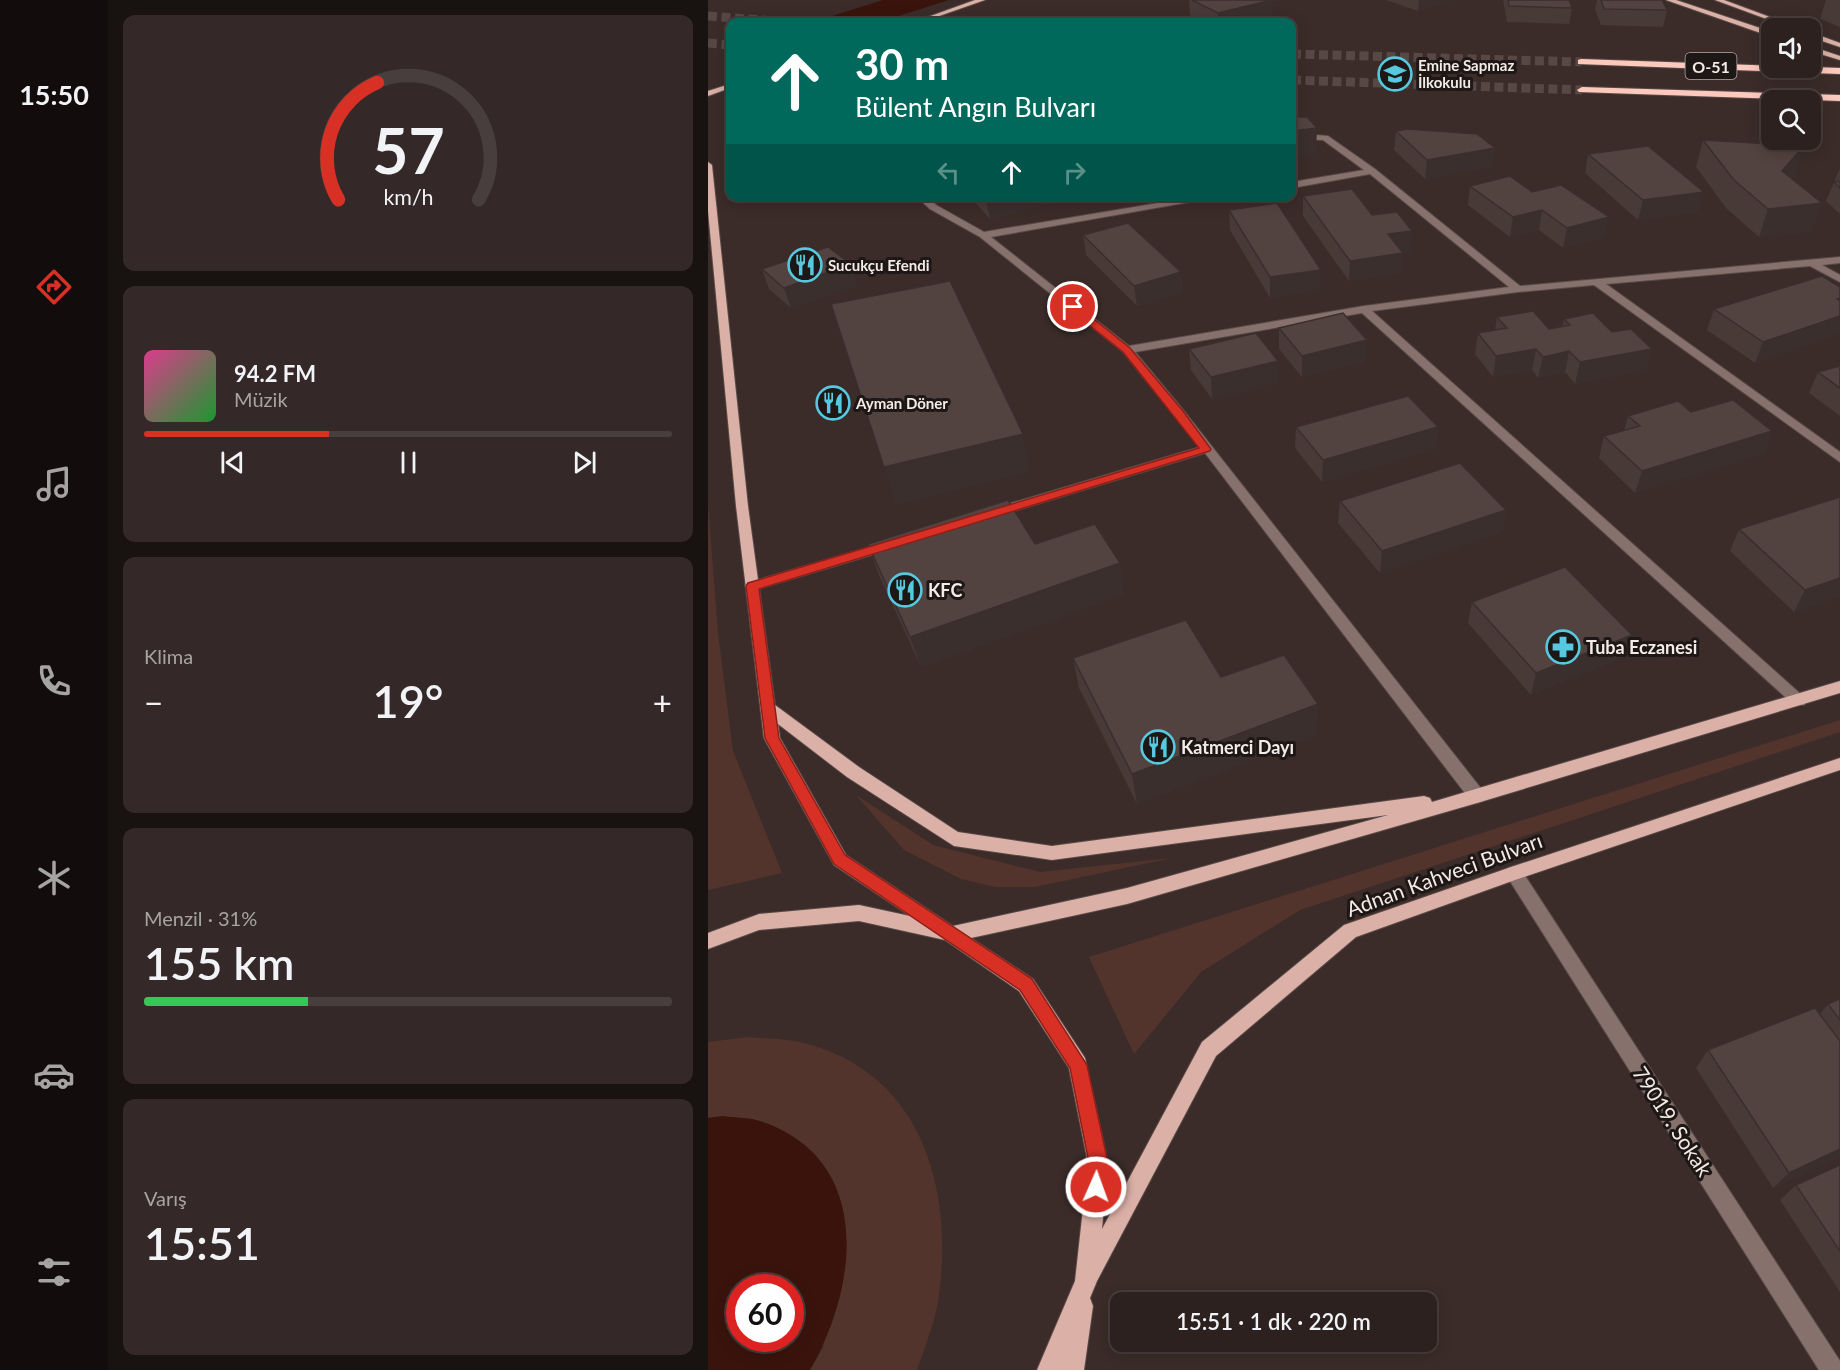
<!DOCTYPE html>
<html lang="tr">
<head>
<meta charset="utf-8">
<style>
	body { margin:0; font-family:Lato,sans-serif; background:#342928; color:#f1f3f6; height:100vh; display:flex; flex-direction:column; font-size:22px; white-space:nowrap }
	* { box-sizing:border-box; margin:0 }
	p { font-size:20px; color:#a6a3a4 }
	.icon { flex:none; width:33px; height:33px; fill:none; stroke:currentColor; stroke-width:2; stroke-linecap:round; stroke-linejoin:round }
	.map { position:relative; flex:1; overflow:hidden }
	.details { display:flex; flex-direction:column; gap:15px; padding:15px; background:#181211; width:600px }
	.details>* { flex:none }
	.top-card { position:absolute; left:18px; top:18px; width:570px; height:183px; border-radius:12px; box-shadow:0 3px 15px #0003,0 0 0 2px #483e3d; background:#00695c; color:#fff; overflow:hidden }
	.controls { position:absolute; left:1053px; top:18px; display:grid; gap:12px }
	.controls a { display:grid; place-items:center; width:60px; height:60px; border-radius:12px; background:#2c211f; box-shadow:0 3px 15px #0003,0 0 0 2px #483e3d; font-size:30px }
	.speed { position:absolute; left:18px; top:1274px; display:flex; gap:12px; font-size:30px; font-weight:700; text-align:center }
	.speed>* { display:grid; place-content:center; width:78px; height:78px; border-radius:50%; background:#2c211f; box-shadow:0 3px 15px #0003,0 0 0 2px #483e3d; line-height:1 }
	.speed .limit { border:9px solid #d22; background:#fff; color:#111 }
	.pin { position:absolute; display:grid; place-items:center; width:51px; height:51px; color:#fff; margin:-26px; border:3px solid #fff; border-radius:50%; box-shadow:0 2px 6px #0007 }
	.me { position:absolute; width:66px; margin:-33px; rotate:2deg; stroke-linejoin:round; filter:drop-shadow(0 0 4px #0008) }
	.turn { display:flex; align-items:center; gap:21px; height:126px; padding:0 30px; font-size:27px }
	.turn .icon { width:78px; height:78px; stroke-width:2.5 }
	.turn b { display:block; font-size:42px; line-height:51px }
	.lanes { display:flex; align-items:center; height:57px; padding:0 30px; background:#0003; justify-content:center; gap:30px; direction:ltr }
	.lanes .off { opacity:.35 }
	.big { font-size:45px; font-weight:600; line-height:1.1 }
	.details .card { flex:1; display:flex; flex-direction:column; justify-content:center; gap:9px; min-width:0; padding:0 21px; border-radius:12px; background:#342928 }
	.details .dial { align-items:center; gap:0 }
	.dial svg { height:156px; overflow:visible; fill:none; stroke:#483e3d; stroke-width:7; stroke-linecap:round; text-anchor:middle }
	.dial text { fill:#f1f3f6; stroke:none }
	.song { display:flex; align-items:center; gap:18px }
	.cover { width:72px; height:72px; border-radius:9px; background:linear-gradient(135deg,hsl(330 70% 55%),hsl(130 70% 35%)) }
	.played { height:6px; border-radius:3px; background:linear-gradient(90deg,#d93025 35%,#483e3d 35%) }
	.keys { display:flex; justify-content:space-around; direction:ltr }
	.heat { display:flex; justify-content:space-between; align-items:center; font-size:33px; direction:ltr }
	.charge { height:9px; border-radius:4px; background:linear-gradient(90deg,#34c759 31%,#483e3d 0) }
	.trip { position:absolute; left:402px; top:1292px; width:327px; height:60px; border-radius:12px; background:#2c211f; box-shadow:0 3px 15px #0003,0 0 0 2px #483e3d; font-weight:600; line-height:60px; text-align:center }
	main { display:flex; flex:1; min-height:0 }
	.tab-bar { display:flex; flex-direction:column; width:108px; justify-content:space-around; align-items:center; background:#120d0c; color:#a6a3a4 }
	.tab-bar .icon { width:42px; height:42px }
	.tab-bar .selected { color:#d93025 }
	.tab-bar b { font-size:27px; color:#f1f3f6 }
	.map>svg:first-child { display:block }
</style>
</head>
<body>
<main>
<nav class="tab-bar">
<b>15:50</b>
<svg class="icon selected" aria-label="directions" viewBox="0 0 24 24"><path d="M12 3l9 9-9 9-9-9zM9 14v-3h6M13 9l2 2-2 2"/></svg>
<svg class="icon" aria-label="music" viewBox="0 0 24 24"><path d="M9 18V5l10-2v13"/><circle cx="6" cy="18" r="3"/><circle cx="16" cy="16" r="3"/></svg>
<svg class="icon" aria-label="phone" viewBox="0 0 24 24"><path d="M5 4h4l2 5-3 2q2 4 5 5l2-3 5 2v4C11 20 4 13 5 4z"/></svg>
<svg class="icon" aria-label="climate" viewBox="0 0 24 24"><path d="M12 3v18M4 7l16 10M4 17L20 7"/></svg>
<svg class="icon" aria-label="car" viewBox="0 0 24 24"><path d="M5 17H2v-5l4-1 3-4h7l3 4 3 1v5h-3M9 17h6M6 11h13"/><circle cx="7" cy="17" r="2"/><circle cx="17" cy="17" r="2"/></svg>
<svg class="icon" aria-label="filters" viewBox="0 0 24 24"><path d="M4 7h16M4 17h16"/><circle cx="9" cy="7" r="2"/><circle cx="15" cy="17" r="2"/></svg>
</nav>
<section class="details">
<div class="card dial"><svg viewBox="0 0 100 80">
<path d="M14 69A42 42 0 1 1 86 69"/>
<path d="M14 69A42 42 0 0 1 34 9" stroke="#d93025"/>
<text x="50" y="56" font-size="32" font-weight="700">57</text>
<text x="50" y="72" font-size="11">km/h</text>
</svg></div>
<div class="card">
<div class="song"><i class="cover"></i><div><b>94.2 FM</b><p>Müzik</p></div></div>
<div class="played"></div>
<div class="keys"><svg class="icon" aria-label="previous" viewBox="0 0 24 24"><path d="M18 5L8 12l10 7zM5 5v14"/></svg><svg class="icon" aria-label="pause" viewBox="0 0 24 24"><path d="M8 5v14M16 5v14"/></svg><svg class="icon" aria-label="next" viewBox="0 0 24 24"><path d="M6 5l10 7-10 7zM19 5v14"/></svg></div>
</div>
<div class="card"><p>Klima</p>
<div class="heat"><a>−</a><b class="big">19°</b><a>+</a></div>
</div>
<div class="card"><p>Menzil · 31%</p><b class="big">155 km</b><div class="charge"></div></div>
<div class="card"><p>Varış</p><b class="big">15:51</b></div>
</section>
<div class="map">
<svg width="1132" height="1370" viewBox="0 0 1132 1370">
	<rect width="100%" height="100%" fill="#3b2c29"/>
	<g fill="#53342d">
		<path d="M0,503L10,633L25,751L74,873L0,890Z"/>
		<path d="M1132,720V732L592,910L493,972L426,1054L381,957Z"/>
		<path d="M148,795L225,845L332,872L464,858L327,887H287L253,879L196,850Z"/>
		<path d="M41,1037C60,1039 82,1039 100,1044C215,1076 245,1189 231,1295C228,1320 217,1346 209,1370H102L116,1346L15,1116L0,1118V1042Z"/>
	</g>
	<g fill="#3a140c" fill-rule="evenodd">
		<path d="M175,0H241L172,22H105Z"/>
		<path d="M15,1116C28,1118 43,1117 55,1122C166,1161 150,1287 102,1370H0V1118ZM32,1287H82V1338H32Z"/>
	</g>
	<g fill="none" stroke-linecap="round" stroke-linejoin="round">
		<g stroke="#574846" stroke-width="9" stroke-dasharray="9 4.5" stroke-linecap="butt">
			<path d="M0,16L79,22"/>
			<path d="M0,43L22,45"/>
			<path d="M584,54L873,62"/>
			<path d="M584,80L874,90"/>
		</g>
		<defs>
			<g id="minor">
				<path d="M584,133L620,136L667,169L812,286L1132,257V263L1114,265L1132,275V282L1102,266L898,284L1132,452V462L886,285L810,292L664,311L1096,697L1099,701L1096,705H1086L654,313L427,352L476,411L775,791L777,796L775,801L769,803L763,801L497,453L290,516H280L279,513L280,510L492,447L415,352L272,237L222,209L208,196H218L228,205L276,232L492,196H516L283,237L421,346L656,306L801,287L662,174L584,188V182L656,170L615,140L584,139Z"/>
				<path d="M182,541L189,545L187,548L44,591L37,586L39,583Z"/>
				<path d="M806,866L812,868L1132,1361V1370H1111L800,878L797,873L800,868Z"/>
			</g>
			<g id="major">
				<path d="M267,0H277L214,22H206Z"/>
				<path d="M958,0H968L1064,32V37Z"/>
				<path d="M1007,0H1016L1092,28H1083Z"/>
				<path d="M1102,32L1132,43V47L1102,37Z"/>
				<path d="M1102,46L1132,56V60L1102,51Z"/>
				<path d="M22,84V88L0,96V91Z"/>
				<path d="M0,162L4,165L40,506L67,705L151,767L250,832L344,846L716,796L722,798L724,802L1132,681V693L769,803L419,904L263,938L325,979L377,1058L400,1163L394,1229L494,1042L636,925L806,866L1132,758V770L807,880L648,937L508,1056L389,1281L382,1298L385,1306L376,1370H329L367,1281L380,1163L361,1068L311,991L237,940L151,921L51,930L0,949V933L51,914L151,905L202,916L126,865L56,738L28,506L0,211ZM70,724L139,777L246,846L344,860L680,815L419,888L245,926L138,855L72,738Z"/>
			</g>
			<g id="highway">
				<path d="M873,59L1132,68V74L870,64V60Z"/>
				<path d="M874,87L1132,95V101L871,92L869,90Z"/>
			</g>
		</defs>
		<use href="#minor" stroke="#594a48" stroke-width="2"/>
		<use href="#major" stroke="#594a48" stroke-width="2"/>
		<use href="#highway" stroke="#594a48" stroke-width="2"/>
		<use href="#minor" fill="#86716c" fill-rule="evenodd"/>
		<use href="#major" fill="#dbb0a6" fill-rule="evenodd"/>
		<use href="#highway" fill="#fdc9bd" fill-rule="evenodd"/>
	</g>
	<g fill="#473a37">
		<path d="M481,0H574L564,2V17L539,22H497L482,15Z"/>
		<path d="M678,0H745L710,11Z"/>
		<path d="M795,0H861L864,8L861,24L799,22Z"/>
		<path d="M889,0H954L959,10L955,27L893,25L887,9Z"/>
		<path d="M1118,0H1132V27L1112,19Z"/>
		<path d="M688,131L787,148L784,167L717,179L686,150Z"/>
		<path d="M995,140L1087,173L1083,178L1104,231L1051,237L1018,208L988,167Z"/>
		<path d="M880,154L990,212L930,220L877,173Z"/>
		<path d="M1132,168V214L1118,201Z"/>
		<path d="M762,186L824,192L896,237L855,248L831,230L802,237L760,205Z"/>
		<path d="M263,196H373L282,219L264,199Z"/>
		<path d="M595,196L664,215L702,251L694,252L693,273L641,281L595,216Z"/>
		<path d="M521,210L612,290L562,298L522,230Z"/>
		<path d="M375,235L473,272L474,293L429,306L378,255Z"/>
		<path d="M143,264L149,285L83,308L61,289L54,269Z"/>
		<path d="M1114,276L1047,363L999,330L1006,309Z"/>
		<path d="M789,317L841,329L854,327L856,319L904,332L944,349L938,370L867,384L857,372L830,378L824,370L785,377L767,354L770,333L787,330Z"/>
		<path d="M571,328L658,361L594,377L571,349Z"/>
		<path d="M481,349L570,361V382L504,399L483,370Z"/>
		<path d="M1132,366V416L1101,393L1110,372Z"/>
		<path d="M983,412L1064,431L1056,453L927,493L891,458L896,436L916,431L920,416Z"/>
		<path d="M588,427H730L727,449L614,482L587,448Z"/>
		<path d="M1132,497V596L1086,612L1022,551L1031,529Z"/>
		<path d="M632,501L798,510L794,532L672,573L630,523Z"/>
		<path d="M160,544H327L416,594L213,667L171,575Z"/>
		<path d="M764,602L924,635L916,656L823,695L760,623Z"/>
		<path d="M365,658L513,677L608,735L429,804L371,688Z"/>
		<path d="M1132,999V1157L1065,1188L988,1068L1000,1050L1112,1014L1120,1004Z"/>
		<path d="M1132,1165V1292L1072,1200L1088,1185Z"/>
	</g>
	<g fill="#3a2f2d">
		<path d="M549,0H574L564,2V17L539,22H510V13Z"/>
		<path d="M711,0H745L710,11Z"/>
		<path d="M609,128L608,154L584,158V131Z"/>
		<path d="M1096,146L1087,173L1065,198L1074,171Z"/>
		<path d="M787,148L784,167L717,179L719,160Z"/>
		<path d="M996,192L990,212L930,220L935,200Z"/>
		<path d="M291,196H373L282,219L278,200Z"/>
		<path d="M1114,203L1104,231L1051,237L1060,209Z"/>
		<path d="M834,210L831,230L802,237L805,217Z"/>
		<path d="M901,217L896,237L855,248L859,228Z"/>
		<path d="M704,231L702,251L679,255L680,234Z"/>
		<path d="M695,253L693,273L641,281L642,261Z"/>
		<path d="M143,264L149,285L83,308L76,288Z"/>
		<path d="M613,270L612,290L562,298V277Z"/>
		<path d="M473,272L474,293L429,306L426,286Z"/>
		<path d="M1132,298V334L1047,363L1055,342Z"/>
		<path d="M659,340L658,361L594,377V356Z"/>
		<path d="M828,349L824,370L785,377L788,356Z"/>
		<path d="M944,349L938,370L867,384L872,362Z"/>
		<path d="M861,351L857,372L830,378L835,357Z"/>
		<path d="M570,361V382L504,399L503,377Z"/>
		<path d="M730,427L727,449L614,482L615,460Z"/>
		<path d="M1064,431L1056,453L927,493L934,471Z"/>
		<path d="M315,434L322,472L188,505L176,467Z"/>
		<path d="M798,510L794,532L672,573L674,551Z"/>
		<path d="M412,563L416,594L213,667L202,637Z"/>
		<path d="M1132,578V596L1086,612L1097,590Z"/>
		<path d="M924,635L916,656L823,695L828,673Z"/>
		<path d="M610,704L608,735L429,804L424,774Z"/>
		<path d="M1132,1149V1157L1065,1188L1081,1173Z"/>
	</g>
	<g fill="#534340" stroke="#3a2f2d" stroke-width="1.5">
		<path d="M484,0H564L510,13Z"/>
		<path d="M800,0H861L864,8L801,6Z"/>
		<path d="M893,0H954L959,10L896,9Z"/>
		<path d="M584,117H599L609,128L584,131Z"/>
		<path d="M700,129L769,134L787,148L719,160L688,131Z"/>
		<path d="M995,140L1096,146L1074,171L1114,203L1060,209L1026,180Z"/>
		<path d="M940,146L996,192L935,200L880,154Z"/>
		<path d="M802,176L824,192L853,185L901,217L859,228L834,210L805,217L762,186Z"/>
		<path d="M1132,181V188L1126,182Z"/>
		<path d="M644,189L664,215L689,212L704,231L680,234L695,253L642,261L595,196Z"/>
		<path d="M275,196H291L278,200Z"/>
		<path d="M569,203L613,270L562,277L521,210Z"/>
		<path d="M420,223L473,272L426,286L375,235Z"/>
		<path d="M120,247L143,264L76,288L54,269Z"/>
		<path d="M1114,276L1132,287V298L1129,299L1132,301V316L1055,342L1006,309Z"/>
		<path d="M242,281L315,434L176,467L123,304Z"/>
		<path d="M825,311L841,329L862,325L856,319L885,313L904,332L923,329L944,349L872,362L861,351L835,357L828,349L788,356L770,333L799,328L789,317Z"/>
		<path d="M635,313L659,340L594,356L571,328Z"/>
		<path d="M548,333L570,361L503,377L481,349Z"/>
		<path d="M1132,366V388L1110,372Z"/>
		<path d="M700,396L730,427L615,460L588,427Z"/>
		<path d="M1025,400L1064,431L934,471L896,436L932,426L920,416L970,401L983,412Z"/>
		<path d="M752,463L798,510L674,551L632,501Z"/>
		<path d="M1132,497V578L1097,590L1031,529Z"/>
		<path d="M300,500L327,544L387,524L412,563L202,637L160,544Z"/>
		<path d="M857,567L924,635L828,673L764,602Z"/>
		<path d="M478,620L513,677L576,655L610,704L424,774L365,658Z"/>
		<path d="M1132,999V1020L1120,1004Z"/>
		<path d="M1107,1008L1132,1041V1149L1081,1173L1000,1050Z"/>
		<path d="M1132,1165V1251L1088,1185Z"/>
	</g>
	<path fill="#d93025" stroke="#8d1f18" stroke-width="1.5" d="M361,305H368L422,348L475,411L503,449L502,451L51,589L71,738L137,855L324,979L379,1065L400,1163L395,1194L388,1196L381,1194L378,1187L381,1163L362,1068L312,990L126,864L57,738L38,586L40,583L491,448L415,352L361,309Z"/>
	<defs>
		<symbol id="school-ring" viewBox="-11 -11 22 22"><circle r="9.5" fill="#1d1715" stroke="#56c9e0" stroke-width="1.5"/><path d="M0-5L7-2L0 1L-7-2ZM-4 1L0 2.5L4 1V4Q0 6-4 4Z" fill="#56c9e0"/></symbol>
		<symbol id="restaurant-ring" viewBox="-11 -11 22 22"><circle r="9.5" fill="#1d1715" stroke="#56c9e0" stroke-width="1.5"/><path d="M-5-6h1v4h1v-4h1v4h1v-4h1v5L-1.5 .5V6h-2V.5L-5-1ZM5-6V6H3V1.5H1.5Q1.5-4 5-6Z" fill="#56c9e0"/></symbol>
		<symbol id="pharmacy-ring" viewBox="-11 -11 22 22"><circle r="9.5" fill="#1d1715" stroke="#56c9e0" stroke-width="1.5"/><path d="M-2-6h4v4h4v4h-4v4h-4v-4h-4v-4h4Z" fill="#56c9e0"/></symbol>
	</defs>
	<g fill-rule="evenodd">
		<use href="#school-ring" x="668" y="55" width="38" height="38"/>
		<use href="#restaurant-ring" x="78" y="246" width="38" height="38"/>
		<use href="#restaurant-ring" x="106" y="384" width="38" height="38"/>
		<use href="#restaurant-ring" x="178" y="571" width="38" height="38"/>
		<use href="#pharmacy-ring" x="836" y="628" width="38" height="38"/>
		<use href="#restaurant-ring" x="431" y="728" width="38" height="38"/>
	</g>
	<g text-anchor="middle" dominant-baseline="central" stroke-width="6" stroke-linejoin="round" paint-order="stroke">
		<g font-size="15" font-weight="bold" fill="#f4eae8" stroke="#1d1715" text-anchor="start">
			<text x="710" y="65">Emine Sapmaz<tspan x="710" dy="17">İlkokulu</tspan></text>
			<text x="120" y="265">Sucukçu Efendi</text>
			<text x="148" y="403">Ayman Döner</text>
		</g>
		<rect fill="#1d1715" stroke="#b4aba9" stroke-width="1.5" x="977.5" y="53" width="51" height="26" rx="4.5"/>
		<g font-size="16" font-weight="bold" fill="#f4eae8">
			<text x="1003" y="66">O-51</text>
		</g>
		<g font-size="18" font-weight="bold" fill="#f4eae8" stroke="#1d1715" text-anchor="start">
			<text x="220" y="590">KFC</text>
			<text x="878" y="647">Tuba Eczanesi</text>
			<text x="473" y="747">Katmerci Dayı</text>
		</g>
		<g font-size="21" fill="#f4eae8" stroke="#1d1715">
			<text transform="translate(736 874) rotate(-20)">Adnan Kahveci Bulvarı</text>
			<text transform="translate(965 1121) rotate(57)">79019. Sokak</text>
		</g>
	</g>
</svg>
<div class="controls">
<a><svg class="icon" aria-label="sound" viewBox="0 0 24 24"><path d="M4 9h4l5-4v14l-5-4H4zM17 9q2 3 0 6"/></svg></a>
<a><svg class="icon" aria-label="search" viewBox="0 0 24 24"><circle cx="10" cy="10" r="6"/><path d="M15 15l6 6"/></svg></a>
</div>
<div class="speed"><div class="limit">60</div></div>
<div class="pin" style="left:365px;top:307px;background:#d93025"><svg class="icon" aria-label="arrive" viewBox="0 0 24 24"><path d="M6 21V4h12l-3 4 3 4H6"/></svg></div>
<svg class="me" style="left:388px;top:1187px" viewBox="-20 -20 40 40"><circle r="17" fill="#d93025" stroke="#fff" stroke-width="3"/><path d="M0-11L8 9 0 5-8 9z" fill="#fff"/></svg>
<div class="trip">15:51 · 1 dk · 220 m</div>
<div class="top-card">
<div class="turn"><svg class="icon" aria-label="ahead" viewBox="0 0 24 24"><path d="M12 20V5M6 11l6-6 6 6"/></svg><div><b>30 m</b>Bülent Angın Bulvarı</div></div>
<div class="lanes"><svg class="icon off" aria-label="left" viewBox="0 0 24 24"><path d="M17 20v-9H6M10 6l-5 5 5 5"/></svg><svg class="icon" aria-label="ahead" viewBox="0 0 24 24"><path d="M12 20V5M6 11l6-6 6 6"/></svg><svg class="icon off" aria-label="right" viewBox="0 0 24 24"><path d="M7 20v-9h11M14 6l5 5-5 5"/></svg></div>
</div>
</div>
</main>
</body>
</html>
